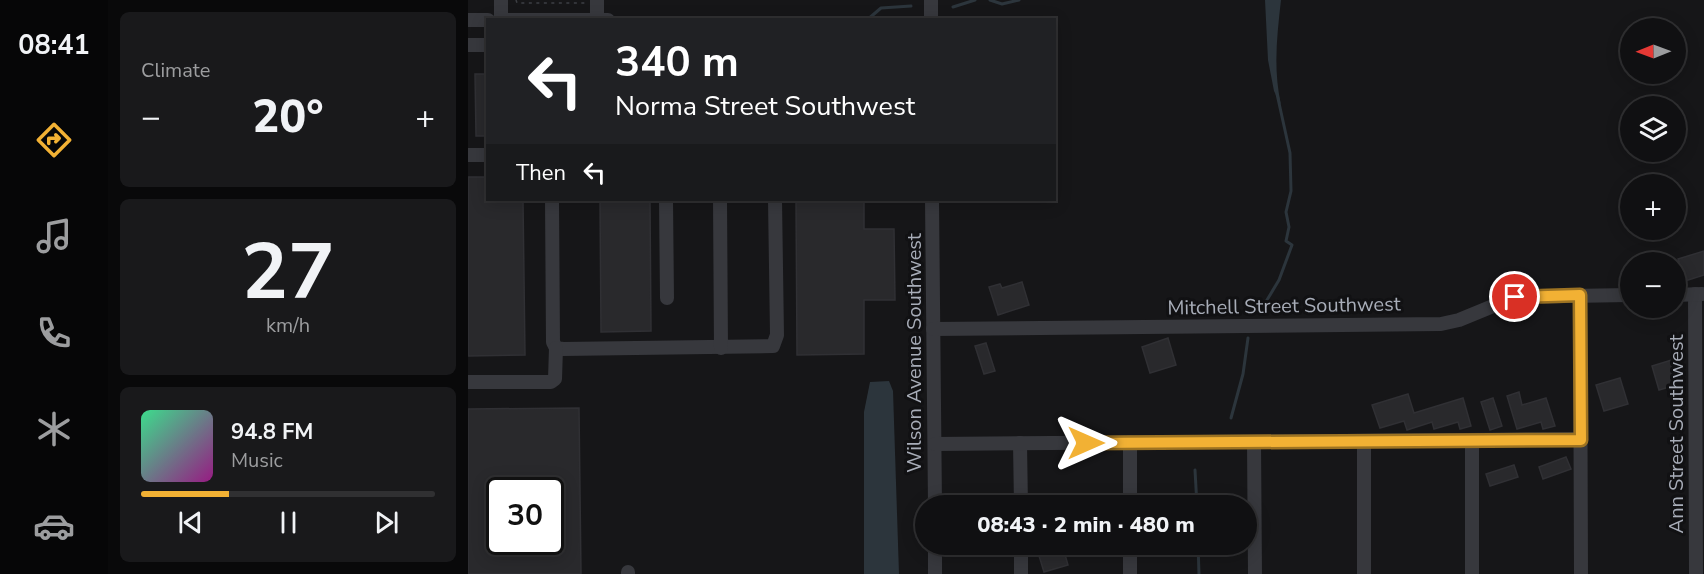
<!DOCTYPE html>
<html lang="en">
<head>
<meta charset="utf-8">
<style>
	body { margin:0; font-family:"Nunito Sans",sans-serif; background:#19191b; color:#f1f3f6; height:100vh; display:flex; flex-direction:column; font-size:22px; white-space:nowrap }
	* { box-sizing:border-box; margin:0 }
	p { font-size:20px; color:#9c9d9f }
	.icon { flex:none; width:33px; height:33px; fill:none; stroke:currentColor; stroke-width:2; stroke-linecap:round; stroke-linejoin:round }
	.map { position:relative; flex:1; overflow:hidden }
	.drawer { display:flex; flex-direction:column; gap:12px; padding:12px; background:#09090a; width:360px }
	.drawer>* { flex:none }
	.banner { position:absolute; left:18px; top:18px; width:570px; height:183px; border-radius:0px; box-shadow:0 3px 15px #0003,0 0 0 2px #303032; background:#202124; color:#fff; overflow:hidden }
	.needle { width:39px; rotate:269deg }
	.controls { position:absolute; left:1152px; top:18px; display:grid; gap:12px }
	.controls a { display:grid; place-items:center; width:66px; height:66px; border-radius:50%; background:#101012; box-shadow:0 3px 15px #0003,0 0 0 2px #303032; font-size:30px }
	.speed { position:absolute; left:18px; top:477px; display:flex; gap:12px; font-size:30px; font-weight:700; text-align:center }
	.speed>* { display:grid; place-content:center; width:78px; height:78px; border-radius:50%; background:#101012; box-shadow:0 3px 15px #0003,0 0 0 2px #303032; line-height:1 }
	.speed .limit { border:3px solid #111; border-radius:9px; background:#fff; color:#111 }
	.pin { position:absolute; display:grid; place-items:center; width:51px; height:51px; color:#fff; margin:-26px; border:3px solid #fff; border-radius:50%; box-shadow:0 2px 6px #0007 }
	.me { position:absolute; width:66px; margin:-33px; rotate:90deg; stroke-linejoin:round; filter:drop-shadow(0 0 4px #0008) }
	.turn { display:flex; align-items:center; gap:21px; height:126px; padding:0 30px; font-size:27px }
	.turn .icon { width:78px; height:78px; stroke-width:2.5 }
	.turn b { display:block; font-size:42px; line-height:51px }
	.then { display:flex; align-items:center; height:57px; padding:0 30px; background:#0003; gap:12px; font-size:22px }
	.big { font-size:45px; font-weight:800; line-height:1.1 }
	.drawer .card { flex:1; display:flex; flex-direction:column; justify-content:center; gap:9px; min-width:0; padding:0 21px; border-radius:9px; background:#19191b }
	.drawer .dial { align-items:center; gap:0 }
	.dial b { font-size:78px; line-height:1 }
	.song { display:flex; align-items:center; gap:18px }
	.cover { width:72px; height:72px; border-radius:9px; background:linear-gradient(135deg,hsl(150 70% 55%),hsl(310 70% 35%)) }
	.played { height:6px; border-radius:3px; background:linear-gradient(90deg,#f2b134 30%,#303032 30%) }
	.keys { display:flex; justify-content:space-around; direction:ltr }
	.heat { display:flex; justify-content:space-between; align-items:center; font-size:33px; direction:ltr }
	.trip { position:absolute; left:447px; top:495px; width:342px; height:60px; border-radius:30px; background:#101012; box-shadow:0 3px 15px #0003,0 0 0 2px #303032; font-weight:800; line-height:60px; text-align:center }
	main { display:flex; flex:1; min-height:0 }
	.tabs { display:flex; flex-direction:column; width:108px; justify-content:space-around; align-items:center; background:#060607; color:#9c9d9f }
	.tabs .icon { width:42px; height:42px }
	.tabs .on { color:#f2b134 }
	.tabs b { font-size:27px; color:#f1f3f6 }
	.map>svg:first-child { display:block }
</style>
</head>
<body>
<main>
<nav class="tabs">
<b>08:41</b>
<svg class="icon on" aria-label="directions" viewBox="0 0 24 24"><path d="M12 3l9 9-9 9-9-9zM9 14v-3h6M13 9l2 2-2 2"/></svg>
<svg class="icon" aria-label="music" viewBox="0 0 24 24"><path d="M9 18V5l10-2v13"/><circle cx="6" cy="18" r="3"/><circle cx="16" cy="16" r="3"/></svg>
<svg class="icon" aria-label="phone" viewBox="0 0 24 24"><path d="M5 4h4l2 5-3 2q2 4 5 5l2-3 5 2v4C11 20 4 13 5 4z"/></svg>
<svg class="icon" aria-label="climate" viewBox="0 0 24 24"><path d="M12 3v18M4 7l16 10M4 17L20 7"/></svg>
<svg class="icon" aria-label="car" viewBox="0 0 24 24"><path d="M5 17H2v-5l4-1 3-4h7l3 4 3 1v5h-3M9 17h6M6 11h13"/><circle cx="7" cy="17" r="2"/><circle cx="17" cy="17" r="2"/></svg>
</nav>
<section class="drawer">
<div class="card"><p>Climate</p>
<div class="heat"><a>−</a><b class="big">20°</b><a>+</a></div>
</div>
<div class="card dial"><b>27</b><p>km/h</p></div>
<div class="card">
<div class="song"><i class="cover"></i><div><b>94.8 FM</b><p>Music</p></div></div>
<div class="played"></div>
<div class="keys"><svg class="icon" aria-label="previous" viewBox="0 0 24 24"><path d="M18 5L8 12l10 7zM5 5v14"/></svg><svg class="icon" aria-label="pause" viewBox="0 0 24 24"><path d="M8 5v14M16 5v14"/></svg><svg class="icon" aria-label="next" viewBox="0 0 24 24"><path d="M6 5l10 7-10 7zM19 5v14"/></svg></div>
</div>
</section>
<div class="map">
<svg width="1236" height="574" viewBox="0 0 1236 574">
	<rect width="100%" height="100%" fill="#161618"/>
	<g fill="#2c353c">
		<path d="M797,0H813C809,36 805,68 813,105L806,91L800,60Z"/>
		<path d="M421,381L425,391L431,574H396V412L402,382Z"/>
	</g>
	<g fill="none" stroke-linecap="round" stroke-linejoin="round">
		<g stroke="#2c353c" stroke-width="3">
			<path d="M522,0L534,4L551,0"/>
			<path d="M485,7L507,0"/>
			<path d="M399,20L413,8L443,6"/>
			<path d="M793,310L811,280L824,245L818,241L821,227L818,212L823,191L822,153L809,94"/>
			<path d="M763,418L775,374L780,338"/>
			<path d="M727,470L729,506"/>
			<path d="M730,544L731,574"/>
		</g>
	</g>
	<g fill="#29292c" stroke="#303034" stroke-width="1.5" fill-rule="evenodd">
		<path d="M7,74H20V136H8Z"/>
		<path d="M0,177H20V200H55L57,355L0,356Z"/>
		<path d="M132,200H182L183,331L133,332Z"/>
		<path d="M328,200H396V229H426L427,300H396V354L329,355Z"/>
		<path d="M1236,251V275L1217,281L1210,259Z"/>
		<path d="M554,282L561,305L530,315L521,287L532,284L534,288Z"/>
		<path d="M700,338L708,365L682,373L674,347Z"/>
		<path d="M518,343L527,371L516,374L507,346Z"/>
		<path d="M1207,359L1215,383L1191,390L1184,366Z"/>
		<path d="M1152,378L1160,404L1136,411L1128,385Z"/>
		<path d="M1051,392L1054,405L1078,398L1087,426L1075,429L1073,422L1049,429L1039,396Z"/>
		<path d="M940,394L946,413L995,398L1003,426L992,429L990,422L966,429L964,422L939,430L936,421L912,428L904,405Z"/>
		<path d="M1025,398L1034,426L1022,430L1013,402Z"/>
		<path d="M111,408L113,574H0V409ZM32,490H82V542H32Z"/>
		<path d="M1098,457L1103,469L1075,479L1071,467Z"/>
		<path d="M1046,465L1050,477L1022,486L1018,474Z"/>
		<path d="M573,544H594L600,565L576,572L568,546Z"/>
	</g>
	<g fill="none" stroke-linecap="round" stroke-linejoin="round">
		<path stroke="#3d3f44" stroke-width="1.5" stroke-dasharray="3 4.5" stroke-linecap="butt" d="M48,0L49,3H117"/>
		<g stroke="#37383d" stroke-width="14">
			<path d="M33,0V19"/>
			<path d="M463,0V20"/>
			<path d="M129,19V0"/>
			<path d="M0,20H20"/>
			<path d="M31,20H140"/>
			<path d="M0,45H20"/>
			<path d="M0,155H20"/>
			<path d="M84,200L85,342L88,348L95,349L305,346L309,335L307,200"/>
			<path d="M198,200L199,298"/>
			<path d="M252,200L253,348"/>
			<path d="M464,200L467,506"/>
			<path d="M1227,294L1228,574"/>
			<path d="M1112,295L1113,574"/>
			<path d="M1208,295L1234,294"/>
			<path d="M465,329L973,324L991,320L1047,297L1162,295"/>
			<path d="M0,382H83L87,379L88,348"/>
			<path d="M896,441V574"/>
			<path d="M662,442V506"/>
			<path d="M786,442L787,574"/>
			<path d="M552,443L553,506"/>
			<path d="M467,444L1113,439"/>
			<path d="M467,544V574"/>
			<path d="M553,544V574"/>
			<path d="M662,544V574"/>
			<path d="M160,572V574"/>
			<path d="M1004,574V440"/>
		</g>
	</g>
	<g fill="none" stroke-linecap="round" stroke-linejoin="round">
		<defs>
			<path id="route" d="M618,443L1113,440L1112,295L1047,297"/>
		</defs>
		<use href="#route" stroke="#9d7322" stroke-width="15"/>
		<use href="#route" stroke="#f2b134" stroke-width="10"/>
	</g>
	<g text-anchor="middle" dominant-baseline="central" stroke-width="6" stroke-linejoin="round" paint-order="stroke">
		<g font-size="20" fill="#a8adb8" stroke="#111113">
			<text transform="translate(816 306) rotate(-1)">Mitchell Street Southwest</text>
			<text transform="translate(446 353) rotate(-90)">Wilson Avenue Southwest</text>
			<text transform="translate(1208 434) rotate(-90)">Ann Street Southwest</text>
		</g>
	</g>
</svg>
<div class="controls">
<a><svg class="needle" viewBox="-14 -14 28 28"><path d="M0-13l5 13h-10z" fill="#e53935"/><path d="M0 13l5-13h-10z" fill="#9c9d9f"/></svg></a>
<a><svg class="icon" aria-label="layers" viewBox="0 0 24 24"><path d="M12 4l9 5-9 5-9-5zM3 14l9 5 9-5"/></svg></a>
<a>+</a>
<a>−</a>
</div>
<div class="speed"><div class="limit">30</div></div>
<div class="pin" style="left:1047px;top:297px;background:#d93025"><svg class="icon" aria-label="arrive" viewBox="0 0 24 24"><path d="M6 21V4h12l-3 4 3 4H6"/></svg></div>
<svg class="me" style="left:618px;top:443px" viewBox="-20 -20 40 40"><path d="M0-17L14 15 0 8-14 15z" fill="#f2b134" stroke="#fff" stroke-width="4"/></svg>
<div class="trip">08:43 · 2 min · 480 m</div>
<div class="banner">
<div class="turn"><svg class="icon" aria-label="left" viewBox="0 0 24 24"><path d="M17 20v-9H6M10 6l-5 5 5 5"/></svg><div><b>340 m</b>Norma Street Southwest</div></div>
<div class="then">Then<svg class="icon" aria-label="left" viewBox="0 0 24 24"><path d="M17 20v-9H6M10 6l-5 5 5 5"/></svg></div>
</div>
</div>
</main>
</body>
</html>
